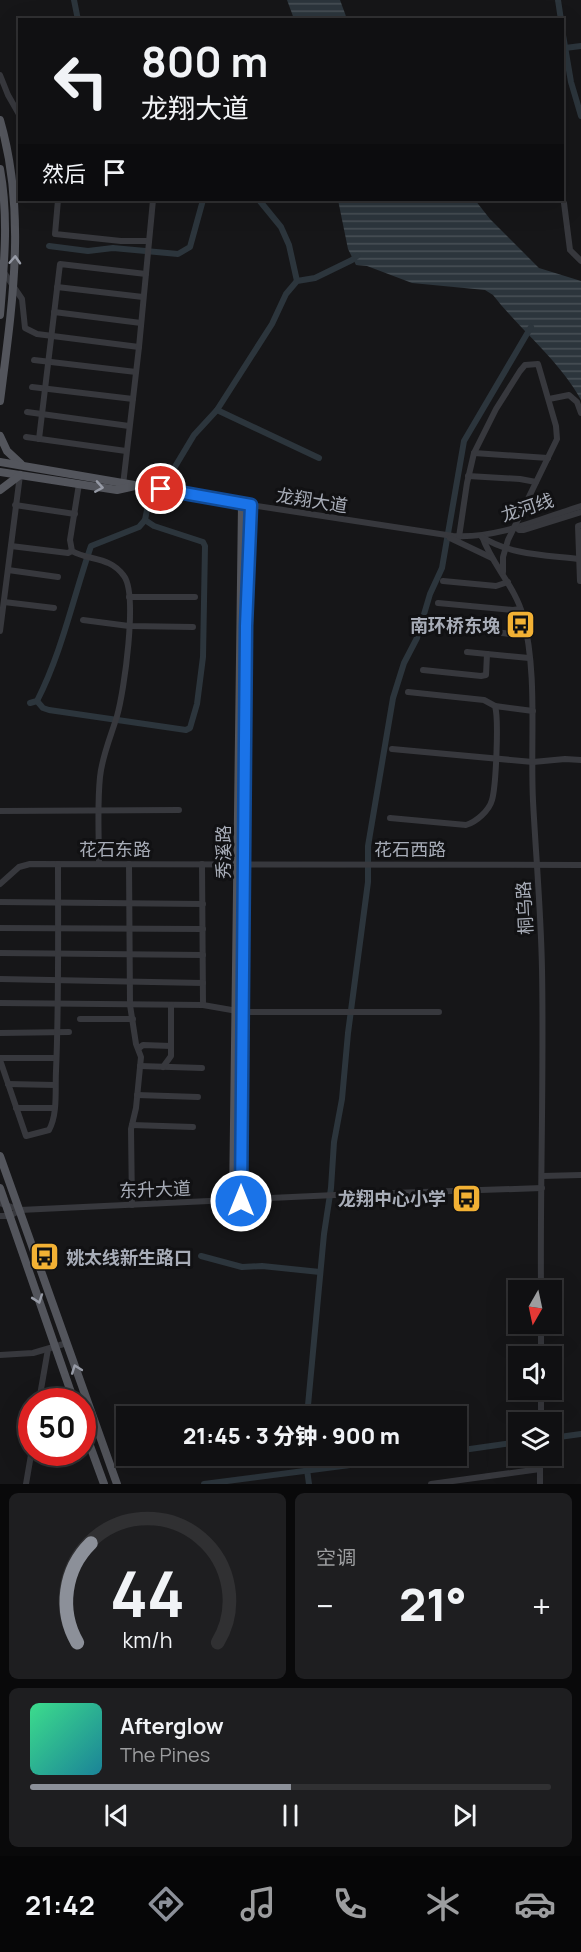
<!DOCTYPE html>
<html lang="zh">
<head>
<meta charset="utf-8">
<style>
	body { margin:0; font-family:Manrope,"Noto Sans SC",sans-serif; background:#1e1e20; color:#f1f3f6; height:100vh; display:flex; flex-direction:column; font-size:22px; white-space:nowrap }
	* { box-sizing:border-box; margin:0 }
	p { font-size:20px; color:#9c9d9f }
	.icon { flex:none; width:33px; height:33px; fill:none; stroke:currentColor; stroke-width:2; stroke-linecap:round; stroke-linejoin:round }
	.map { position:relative; height:1484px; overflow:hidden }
	.sheet { display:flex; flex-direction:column; gap:9px; padding:9px; background:#09090a; flex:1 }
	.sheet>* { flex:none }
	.banner { position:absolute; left:18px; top:18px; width:546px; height:183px; border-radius:0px; box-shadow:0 6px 24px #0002,0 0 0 2px #303032; background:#101012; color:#f1f3f6; overflow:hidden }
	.needle { width:39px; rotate:189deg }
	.controls { position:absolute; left:508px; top:1280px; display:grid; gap:12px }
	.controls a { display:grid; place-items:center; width:54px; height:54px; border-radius:0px; background:#101012; box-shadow:0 6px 24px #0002,0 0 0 2px #303032; font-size:30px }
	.speed { position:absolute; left:18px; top:1388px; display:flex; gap:12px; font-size:30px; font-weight:700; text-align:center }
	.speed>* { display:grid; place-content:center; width:78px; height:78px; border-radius:50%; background:#101012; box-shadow:0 6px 24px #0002,0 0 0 2px #303032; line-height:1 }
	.speed .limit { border:9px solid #d22; background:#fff; color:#111 }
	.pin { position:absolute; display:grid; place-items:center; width:51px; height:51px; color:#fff; margin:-26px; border:3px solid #fff; border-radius:50%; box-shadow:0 2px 6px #0007 }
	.me { position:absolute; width:66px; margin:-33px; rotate:0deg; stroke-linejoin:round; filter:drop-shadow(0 0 4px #0008) }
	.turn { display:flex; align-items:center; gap:21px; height:126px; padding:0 24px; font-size:27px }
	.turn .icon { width:78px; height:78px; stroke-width:2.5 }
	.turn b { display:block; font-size:42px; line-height:51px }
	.then { display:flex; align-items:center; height:57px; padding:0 24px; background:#0003; gap:12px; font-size:22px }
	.big { font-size:45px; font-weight:800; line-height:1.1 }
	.sheet .tile { flex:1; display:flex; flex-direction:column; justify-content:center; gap:9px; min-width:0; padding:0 21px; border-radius:9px; background:#1e1e20 }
	.sheet .dial { align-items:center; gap:0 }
	.dial svg { height:156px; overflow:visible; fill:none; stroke:#303032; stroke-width:7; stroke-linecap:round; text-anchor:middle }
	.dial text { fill:#f1f3f6; stroke:none }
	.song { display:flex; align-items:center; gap:18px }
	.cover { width:72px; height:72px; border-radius:9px; background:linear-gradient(135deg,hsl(150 70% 55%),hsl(190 70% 35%)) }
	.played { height:6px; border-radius:3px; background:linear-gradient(90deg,#8c9099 50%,#303032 50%) }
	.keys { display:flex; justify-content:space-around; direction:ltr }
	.heat { display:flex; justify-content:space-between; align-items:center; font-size:33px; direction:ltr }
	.sheet .tiles { flex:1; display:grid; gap:9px; grid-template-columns:1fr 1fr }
	.tile:last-child { grid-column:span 2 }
	.trip { position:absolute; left:116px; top:1406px; width:351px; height:60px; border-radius:0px; background:#101012; box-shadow:0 6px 24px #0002,0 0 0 2px #303032; font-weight:800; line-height:60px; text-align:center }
	.tab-bar { display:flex; height:96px; justify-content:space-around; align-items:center; background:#060607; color:#9c9d9f }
	.tab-bar .icon { width:42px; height:42px }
	.tab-bar .on { color:#8c9099 }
	.tab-bar b { font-size:27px; color:#f1f3f6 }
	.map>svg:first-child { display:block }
</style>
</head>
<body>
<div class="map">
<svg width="581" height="1484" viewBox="0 0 581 1484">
	<defs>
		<pattern id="water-rules" width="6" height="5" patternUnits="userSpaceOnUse" patternTransform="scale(1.5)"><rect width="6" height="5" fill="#2c353c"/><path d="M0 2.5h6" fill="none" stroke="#485056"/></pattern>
	</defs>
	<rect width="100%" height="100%" fill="#161618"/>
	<g fill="url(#water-rules)">
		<path d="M287,0H340L347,19H294Z"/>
		<path d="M338,200H475L490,219L539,268L581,281V400C559,360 521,331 493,295L485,290L412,283L367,266L356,265L348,249Z"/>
	</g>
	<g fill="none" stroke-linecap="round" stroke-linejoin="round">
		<g stroke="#2c353c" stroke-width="6">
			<path d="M74,0L78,20"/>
			<path d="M558,0L561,20"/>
			<path d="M562,29L571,82L581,116"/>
			<path d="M565,48L581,46"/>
			<path d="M259,200L281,227L289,245L297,281"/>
			<path d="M49,246L88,251L113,248L178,254L190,247L203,200"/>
			<path d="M217,410L319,458"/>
			<path d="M37,701L43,708L49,710L186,730L190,728L197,704L203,657L205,546L203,542L154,526L145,520"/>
			<path d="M30,703L37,701C62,652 73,598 91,546L139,527L145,520L153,480L173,470L194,435L217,410L272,324L286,294L297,281L315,278L352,260L357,256"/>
			<path d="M201,1256L242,1267L262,1266L320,1272"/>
			<path d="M307,1416L324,1234L331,1188L334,1142L342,1099L348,1033L368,882V846L393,698L404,663L417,638L430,594L442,568L464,441L531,327"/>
			<path d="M552,1438L581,1434"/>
			<path d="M456,1451L519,1442"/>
			<path d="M305,1455L309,1484"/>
			<path d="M204,1484L427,1455"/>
		</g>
		<g stroke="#37383d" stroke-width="6">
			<path d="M0,75L8,95L20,116"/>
			<path d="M58,200L55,234L121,241H149"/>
			<path d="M564,203L570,250L581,261"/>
			<path d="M3,271L22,299L25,328L37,334L139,347"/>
			<path d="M57,287L143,297"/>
			<path d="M54,312L141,323"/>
			<path d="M34,360L136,372"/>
			<path d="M32,387L133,399"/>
			<path d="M549,399L569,395L577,402L581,413"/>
			<path d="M27,412L129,426"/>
			<path d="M26,437L126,451"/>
			<path d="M39,439L60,264L146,274"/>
			<path d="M474,453L548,458"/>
			<path d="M468,476L520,479L536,482"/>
			<path d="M79,484L70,540L72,551C89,561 110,556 124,576C138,595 124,692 117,716C111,736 102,756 100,777C97,806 99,836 99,864"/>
			<path d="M123,485L139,347L153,200"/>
			<path d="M15,505L75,514"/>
			<path d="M251,505L453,536C497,539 540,519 581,506"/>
			<path d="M516,527L519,530H524L581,512"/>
			<path d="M482,536C492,565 515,586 523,616C538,676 530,740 533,801C536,857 541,913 542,969C544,1076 540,1183 541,1290"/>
			<path d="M459,537L467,483L474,453L496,409L520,371L525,365L538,364L556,426L557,439L508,540L503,557V572"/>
			<path d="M482,537C510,555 546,555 578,559"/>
			<path d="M450,538L492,558"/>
			<path d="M11,546L68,553L72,551"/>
			<path d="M8,570L58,577"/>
			<path d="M443,581L496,586L508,582"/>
			<path d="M580,581L578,526L581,525"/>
			<path d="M129,597H195"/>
			<path d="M4,602L54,608"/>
			<path d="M438,603L513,610L520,609"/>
			<path d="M83,620L129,626L193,627"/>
			<path d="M436,625L511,634H526"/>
			<path d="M0,631L20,475"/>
			<path d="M467,652L529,658"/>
			<path d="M423,670L481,676L486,675L487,654"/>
			<path d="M495,706L533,711"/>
			<path d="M392,749L533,762L565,759L581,760"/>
			<path d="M0,811L179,810"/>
			<path d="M390,818L466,825C476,822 489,811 492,800C496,786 499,719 495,706L484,700L408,692"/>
			<path d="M129,864L130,1005L136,1044L141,1057L136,1108L131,1129L132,1205"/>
			<path d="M202,864L203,1005"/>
			<path d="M0,884L19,867L30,864L581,865"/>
			<path d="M0,902L203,904"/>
			<path d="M0,928L203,929"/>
			<path d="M0,953L203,955"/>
			<path d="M0,979L203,983"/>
			<path d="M0,1003L203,1005L243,1012H439"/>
			<path d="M80,1019H133"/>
			<path d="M0,1033L69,1032"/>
			<path d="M139,1048L143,1045L171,1046"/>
			<path d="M0,1058H56"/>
			<path d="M0,1060L26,1136L49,1130C58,1114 55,1089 56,1071C59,1002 58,933 58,864"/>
			<path d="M140,1066L202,1068"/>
			<path d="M163,1067L171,1056V1005"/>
			<path d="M8,1084L55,1085"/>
			<path d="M137,1095L198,1097"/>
			<path d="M16,1108H54"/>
			<path d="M132,1125L193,1127"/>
			<path d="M542,1176L581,1175"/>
			<path d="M0,1203L20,1210L335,1195L542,1188"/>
			<path d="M0,1216H10L20,1210"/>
			<path d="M541,1323V1356"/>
			<path d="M0,1355L33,1353L67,1343"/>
			<path d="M39,1401L48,1349"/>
			<path d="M541,1422V1389"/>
			<path d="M26,1484L32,1449"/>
			<path d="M431,1484L540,1469"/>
			<path d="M540,1484V1455"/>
		</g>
		<g stroke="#53555c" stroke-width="8">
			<path d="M0,120C27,213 12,307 0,401"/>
			<path d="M0,169C9,218 4,266 0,315"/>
			<path d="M0,436L7,451L21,464"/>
			<path d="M0,462L251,505L246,626L241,1201"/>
			<path d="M0,472L117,490L135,486"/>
			<path d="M0,490L20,475"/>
			<path d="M0,1156L117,1484"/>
			<path d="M0,1188L74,1401"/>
			<path d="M233,1201L242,504"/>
			<path d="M82,1424L104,1484"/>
		</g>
	</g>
	<defs><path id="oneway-chevron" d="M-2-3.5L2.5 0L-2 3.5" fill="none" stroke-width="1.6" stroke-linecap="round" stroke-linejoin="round" transform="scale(1.5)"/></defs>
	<g stroke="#979ba6">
		<use href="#oneway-chevron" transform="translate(15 260) rotate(-87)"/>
		<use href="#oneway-chevron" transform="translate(99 487) rotate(9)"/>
		<use href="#oneway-chevron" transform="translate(38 1299) rotate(71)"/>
		<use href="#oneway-chevron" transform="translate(76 1369) rotate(-110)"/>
	</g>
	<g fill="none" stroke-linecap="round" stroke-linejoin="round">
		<defs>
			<path id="route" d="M161,489L251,505L246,626L241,1201"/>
		</defs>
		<use href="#route" stroke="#114b97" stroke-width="15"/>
		<use href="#route" stroke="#1a73e8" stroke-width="10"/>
	</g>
	<defs>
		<symbol id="bus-square" viewBox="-11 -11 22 22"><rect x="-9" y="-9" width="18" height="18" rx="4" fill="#f2b134" stroke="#111113"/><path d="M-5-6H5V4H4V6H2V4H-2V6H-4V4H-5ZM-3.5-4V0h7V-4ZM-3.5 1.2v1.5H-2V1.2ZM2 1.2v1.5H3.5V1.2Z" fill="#111"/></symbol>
	</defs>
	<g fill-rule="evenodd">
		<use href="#bus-square" x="504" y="608" width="33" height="33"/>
		<use href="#bus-square" x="450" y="1182" width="33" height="33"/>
		<use href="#bus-square" x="28" y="1240" width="33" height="33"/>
	</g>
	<g text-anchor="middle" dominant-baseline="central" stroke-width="6" stroke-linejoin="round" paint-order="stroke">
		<g font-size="18" fill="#a8adb8" stroke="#111113">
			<text transform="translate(312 500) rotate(9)">龙翔大道</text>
			<text transform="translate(527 507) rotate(-18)">龙河线</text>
			<text x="115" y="849">花石东路</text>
			<text x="410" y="849">花石西路</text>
			<text transform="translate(223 852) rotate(-90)">秀溪路</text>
			<text transform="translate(524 908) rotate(-93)">桐乌路</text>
			<text transform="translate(155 1189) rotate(-2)">东升大道</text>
		</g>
		<g font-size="18" font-weight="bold" fill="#a8adb8" stroke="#111113" text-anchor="end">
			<text x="500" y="625">南环桥东堍</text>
			<text x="446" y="1198">龙翔中心小学</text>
			<text x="66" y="1257" text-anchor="start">姚太线新生路口</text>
		</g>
	</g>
</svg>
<div class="controls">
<a><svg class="needle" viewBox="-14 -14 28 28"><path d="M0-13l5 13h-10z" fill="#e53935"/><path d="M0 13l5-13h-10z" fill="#9c9d9f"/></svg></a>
<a><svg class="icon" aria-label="sound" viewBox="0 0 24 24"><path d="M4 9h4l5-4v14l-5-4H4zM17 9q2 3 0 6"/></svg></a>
<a><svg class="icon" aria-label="layers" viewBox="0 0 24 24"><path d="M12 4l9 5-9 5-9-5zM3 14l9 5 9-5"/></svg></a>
</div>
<div class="speed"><div class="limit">50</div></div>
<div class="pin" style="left:161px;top:489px;background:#d93025"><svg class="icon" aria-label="arrive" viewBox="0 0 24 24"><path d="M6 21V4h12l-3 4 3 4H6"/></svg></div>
<svg class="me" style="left:241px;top:1201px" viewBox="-20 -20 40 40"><circle r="17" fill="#1a73e8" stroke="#fff" stroke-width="3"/><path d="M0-11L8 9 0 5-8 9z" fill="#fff"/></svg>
<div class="trip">21:45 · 3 分钟 · 900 m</div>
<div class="banner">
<div class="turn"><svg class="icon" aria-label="left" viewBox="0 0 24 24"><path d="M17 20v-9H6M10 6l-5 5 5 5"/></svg><div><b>800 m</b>龙翔大道</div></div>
<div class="then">然后<svg class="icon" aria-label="arrive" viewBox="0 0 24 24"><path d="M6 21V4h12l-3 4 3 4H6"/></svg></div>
</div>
</div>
<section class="sheet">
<div class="tiles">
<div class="tile dial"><svg viewBox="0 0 100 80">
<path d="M14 69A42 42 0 1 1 86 69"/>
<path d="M14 69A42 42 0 0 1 21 18" stroke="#8c9099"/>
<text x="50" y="56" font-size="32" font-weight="700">44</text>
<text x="50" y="72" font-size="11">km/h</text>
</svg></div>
<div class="tile"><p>空调</p>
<div class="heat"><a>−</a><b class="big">21°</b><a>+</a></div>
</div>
<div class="tile">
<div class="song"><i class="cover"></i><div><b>Afterglow</b><p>The Pines</p></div></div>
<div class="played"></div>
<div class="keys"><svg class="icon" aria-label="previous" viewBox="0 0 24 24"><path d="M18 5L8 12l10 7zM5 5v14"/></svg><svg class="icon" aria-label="pause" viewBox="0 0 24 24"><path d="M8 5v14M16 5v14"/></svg><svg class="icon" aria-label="next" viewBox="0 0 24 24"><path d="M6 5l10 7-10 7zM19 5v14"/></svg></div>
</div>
</div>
</section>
<nav class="tab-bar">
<b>21:42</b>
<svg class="icon on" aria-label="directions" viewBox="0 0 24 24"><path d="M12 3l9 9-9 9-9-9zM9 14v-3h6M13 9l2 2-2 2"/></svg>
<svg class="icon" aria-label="music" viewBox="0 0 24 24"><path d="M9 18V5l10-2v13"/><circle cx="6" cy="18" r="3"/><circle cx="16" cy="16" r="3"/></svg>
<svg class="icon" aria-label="phone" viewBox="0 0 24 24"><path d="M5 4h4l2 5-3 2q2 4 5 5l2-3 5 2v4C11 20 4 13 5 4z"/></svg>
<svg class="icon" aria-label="climate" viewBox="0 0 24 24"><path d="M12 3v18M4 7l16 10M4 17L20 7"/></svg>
<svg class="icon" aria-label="car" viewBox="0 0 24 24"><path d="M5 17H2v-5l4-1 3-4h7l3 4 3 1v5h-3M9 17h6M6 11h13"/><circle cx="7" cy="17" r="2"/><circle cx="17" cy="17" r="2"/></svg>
</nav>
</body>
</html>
